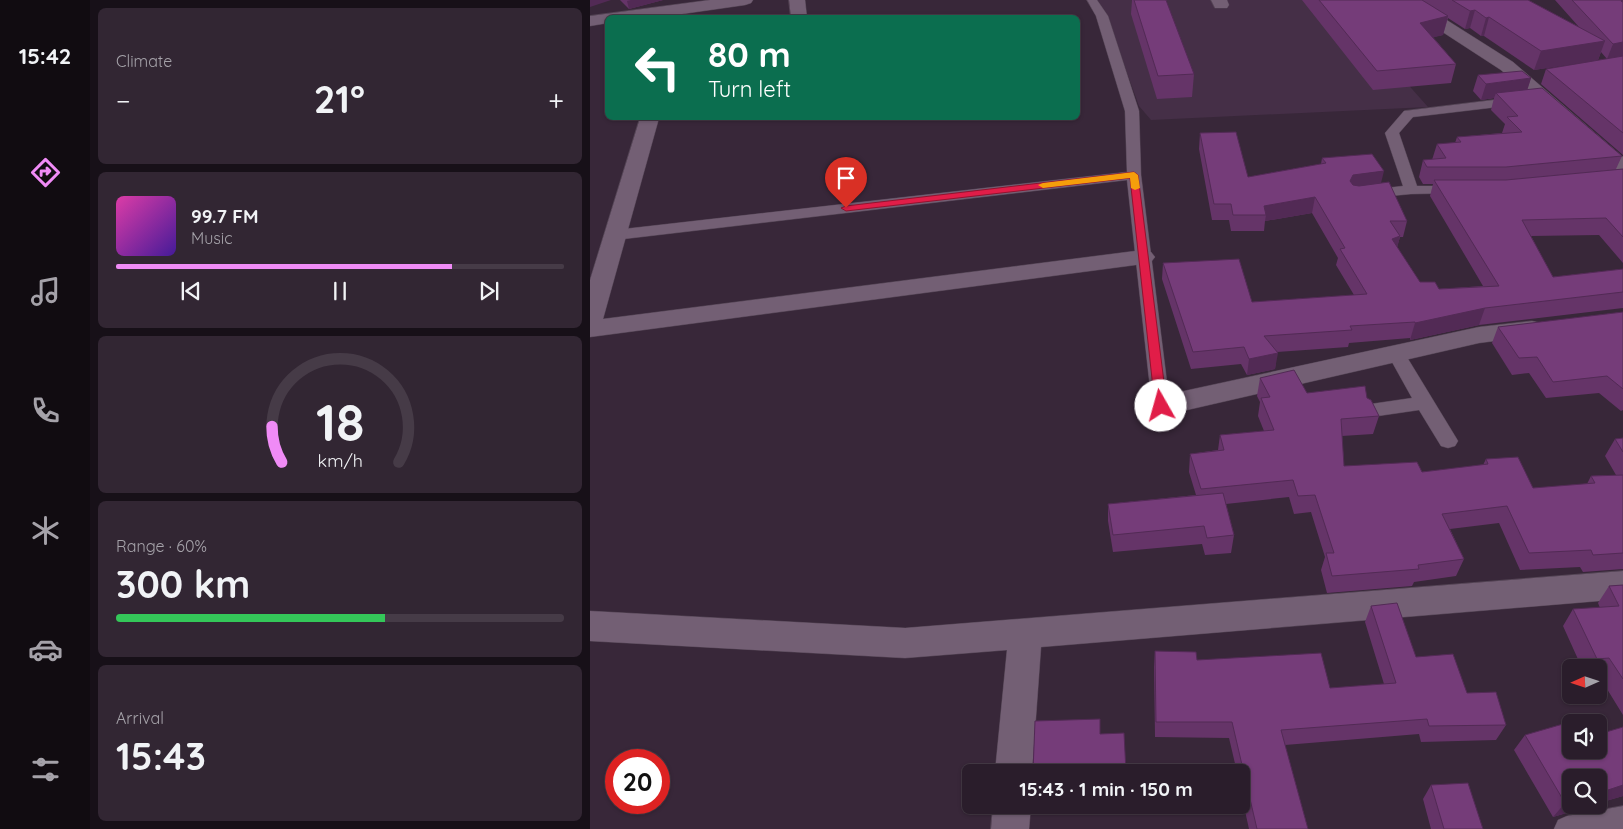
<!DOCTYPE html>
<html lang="en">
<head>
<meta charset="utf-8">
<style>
	body { margin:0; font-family:Quicksand,sans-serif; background:#322633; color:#f1f3f6; height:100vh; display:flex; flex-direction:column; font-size:19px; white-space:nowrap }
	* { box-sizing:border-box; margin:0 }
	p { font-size:16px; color:#a5a2a9 }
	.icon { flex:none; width:28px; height:28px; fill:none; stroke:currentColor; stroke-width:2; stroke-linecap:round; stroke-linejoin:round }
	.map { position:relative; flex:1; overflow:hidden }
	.details { display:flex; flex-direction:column; gap:8px; padding:8px; background:#171018; width:500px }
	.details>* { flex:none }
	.banner { position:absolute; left:15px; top:15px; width:475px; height:105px; border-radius:8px; box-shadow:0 1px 4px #0004,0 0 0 1px #463b47; background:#0b6e4f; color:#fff; overflow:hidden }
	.needle { width:32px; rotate:267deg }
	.buttons { position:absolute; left:972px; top:659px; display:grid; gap:10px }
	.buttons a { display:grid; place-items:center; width:45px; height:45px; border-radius:8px; background:#2a1d2b; box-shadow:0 1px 4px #0004,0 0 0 1px #463b47; font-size:25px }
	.speed { position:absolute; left:15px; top:749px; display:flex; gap:10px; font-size:25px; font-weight:700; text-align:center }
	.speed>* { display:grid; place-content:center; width:65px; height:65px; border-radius:50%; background:#2a1d2b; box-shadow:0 1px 4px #0004,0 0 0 1px #463b47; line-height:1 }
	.speed .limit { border:8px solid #d22; background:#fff; color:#111 }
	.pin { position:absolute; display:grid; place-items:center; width:42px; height:42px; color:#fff; margin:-51px -21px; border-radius:50% 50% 50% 0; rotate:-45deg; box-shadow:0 0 5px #0007 }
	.pin .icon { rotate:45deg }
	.me { position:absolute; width:55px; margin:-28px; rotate:353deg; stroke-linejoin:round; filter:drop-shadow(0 0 4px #0008) }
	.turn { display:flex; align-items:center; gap:18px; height:105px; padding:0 20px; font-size:22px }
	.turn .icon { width:65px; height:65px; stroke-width:2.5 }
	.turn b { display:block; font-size:35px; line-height:42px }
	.big { font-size:38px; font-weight:700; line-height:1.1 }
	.details .tile { flex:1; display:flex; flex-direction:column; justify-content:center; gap:8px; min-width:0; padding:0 18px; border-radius:8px; background:#322633 }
	.details .dial { align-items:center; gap:0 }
	.dial svg { height:130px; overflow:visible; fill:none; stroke:#463b47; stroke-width:7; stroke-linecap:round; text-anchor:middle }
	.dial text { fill:#f1f3f6; stroke:none }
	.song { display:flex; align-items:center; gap:15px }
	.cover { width:60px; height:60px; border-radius:8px; background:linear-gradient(135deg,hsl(320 70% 55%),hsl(260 70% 35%)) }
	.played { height:5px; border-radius:2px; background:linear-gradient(90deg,#f08bf6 75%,#463b47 75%) }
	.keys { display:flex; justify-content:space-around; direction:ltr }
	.heat { display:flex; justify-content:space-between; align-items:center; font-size:28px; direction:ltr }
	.charge { height:8px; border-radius:4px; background:linear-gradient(90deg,#34c759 60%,#463b47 0) }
	.trip { position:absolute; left:372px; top:764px; width:288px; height:50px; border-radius:8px; background:#2a1d2b; box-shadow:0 1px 4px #0004,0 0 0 1px #463b47; font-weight:700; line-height:50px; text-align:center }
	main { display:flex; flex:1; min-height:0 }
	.menu { display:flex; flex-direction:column; width:90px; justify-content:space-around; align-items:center; background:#110c11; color:#a5a2a9 }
	.menu .icon { width:35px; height:35px }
	.menu .selected { color:#f08bf6 }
	.menu b { font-size:22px; color:#f1f3f6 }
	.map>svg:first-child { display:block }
</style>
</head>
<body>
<main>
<nav class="menu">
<b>15:42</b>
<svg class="icon selected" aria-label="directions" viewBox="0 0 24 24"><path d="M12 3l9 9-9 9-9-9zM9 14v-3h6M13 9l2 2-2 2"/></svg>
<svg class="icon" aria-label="music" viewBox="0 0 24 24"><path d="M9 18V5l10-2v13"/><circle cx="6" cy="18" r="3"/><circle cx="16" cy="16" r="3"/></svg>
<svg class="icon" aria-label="phone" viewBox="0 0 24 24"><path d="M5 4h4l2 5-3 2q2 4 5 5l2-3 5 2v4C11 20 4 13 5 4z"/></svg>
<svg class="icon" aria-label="climate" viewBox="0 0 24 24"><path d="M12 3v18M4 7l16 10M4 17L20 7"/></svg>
<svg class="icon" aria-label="car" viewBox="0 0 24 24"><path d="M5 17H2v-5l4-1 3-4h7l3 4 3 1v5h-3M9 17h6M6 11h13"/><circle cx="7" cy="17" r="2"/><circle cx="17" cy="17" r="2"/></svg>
<svg class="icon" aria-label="filters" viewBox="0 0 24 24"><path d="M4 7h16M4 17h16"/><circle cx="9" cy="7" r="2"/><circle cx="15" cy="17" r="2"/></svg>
</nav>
<section class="details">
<div class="tile"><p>Climate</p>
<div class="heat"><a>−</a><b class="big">21°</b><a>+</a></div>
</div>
<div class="tile">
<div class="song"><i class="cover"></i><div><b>99.7 FM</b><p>Music</p></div></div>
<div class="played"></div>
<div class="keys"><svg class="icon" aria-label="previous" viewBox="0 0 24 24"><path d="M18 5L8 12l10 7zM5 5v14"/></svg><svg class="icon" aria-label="pause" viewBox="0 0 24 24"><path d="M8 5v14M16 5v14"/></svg><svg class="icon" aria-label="next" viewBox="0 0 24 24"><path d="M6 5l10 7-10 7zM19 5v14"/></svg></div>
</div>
<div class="tile dial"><svg viewBox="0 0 100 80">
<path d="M14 69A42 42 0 1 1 86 69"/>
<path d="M14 69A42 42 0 0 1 8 47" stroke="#f08bf6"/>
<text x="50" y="56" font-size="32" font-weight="700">18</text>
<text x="50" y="72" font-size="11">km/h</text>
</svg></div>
<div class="tile"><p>Range · 60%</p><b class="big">300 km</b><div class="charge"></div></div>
<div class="tile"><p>Arrival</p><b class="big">15:43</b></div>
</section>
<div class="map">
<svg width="1033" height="829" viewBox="0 0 1033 829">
	<rect width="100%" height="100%" fill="#382739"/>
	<path fill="#452f47" d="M507,0H743L838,107L561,120L549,106L516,15Z"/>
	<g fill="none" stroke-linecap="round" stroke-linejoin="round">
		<defs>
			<g id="lane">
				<path d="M497,0H507L518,16L549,111L551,175L580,406L578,411L571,413L564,411L562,406L537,180L25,240L20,238L17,235L20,232L25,230L537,172L535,111L506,16Z"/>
				<path d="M928,97L934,101L933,104L823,117L809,133L827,186H867L872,187L874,190L872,193L821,194L779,198L774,197L772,194L774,191L779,190L813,186L795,133L814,111Z"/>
				<path d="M806,347L812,349L865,436L868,441L865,446L858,448L851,446L829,410L781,417L774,415L772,410L774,405L822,398L797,353L800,349Z"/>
				<path d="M1033,806V829H964L968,820L977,816Z"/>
			</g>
			<g id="street">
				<path d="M120,0H163L161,3L155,5L64,18H18V23L0,26V16Z"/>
				<path d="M199,0H215L217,18H201Z"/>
				<path d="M621,0H637L639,5L637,8H625Z"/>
				<path d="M806,0H825L923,62L1033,157V174L1026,172L911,70L808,3Z"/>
				<path d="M50,118H69L13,319L553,250L561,252L565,257L561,262L553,264L0,337V280Z"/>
				<path d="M942,321L951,323L955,329L951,335L889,343L571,416L561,413L557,406L561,399L571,396L889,327Z"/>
				<path d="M1033,571V599L451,647L442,772H405L417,650L315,658L0,641V611L315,628Z"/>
				<path d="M403,805H441L439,829H401Z"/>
			</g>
		</defs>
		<use href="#lane" stroke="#534454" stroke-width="1"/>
		<use href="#street" stroke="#534454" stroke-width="1"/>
		<use href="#lane" fill="#735f74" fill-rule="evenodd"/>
		<use href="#street" fill="#735f74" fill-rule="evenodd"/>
	</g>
	<g fill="#653468">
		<path d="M30,0H73L39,9Z"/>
		<path d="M542,0H576L604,74L602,97L567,99L541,14Z"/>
		<path d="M712,0H938L989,27L965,0H1033V155L951,84L956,69L1017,59L1011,52L1008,60L944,70L894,36H891L880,28L875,29L858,18L853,35L843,37L866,64L861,83L783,90Z"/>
		<path d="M888,75L941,78L937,90L1032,156L1026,169H1033V263L1009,235L941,236L963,277L1033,269V308L889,325L820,340V338L759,343L758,347L687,352L685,369L657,375L651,364L601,369L572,279L573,263L662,302L764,295L746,265L748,258L722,213L675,221L674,231H641L639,220H622L609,149L610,133L658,177L731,164L732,158L791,183L817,221L813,237H810L807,247L830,282L849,289L893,286L840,196L843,184H833L829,177L833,160H842L847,144L865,143L867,137L912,133L915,124L901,110L904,98L891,100L883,91Z"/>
		<path d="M1033,312V410L1031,411L1009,393L956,398L939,373L922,375L902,343L908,327Z"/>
		<path d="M670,378L717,393L777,398L789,416L783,434L752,436L754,466L832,472L893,465L896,459L943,488L997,484L1001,476L1026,475L1015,456L1025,439L1033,438V569L993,572L990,567L930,570L909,523L860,529L874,559L866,576L824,582L822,586L737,593L731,570L735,557L721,512L704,514L699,497L636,504L644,535L641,553L615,555L612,544L523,552L518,521V504L606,495L599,472L600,454L628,450L630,435L674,431L668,416L670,402L667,396Z"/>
		<path d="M1033,585V715L1009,676V668H992L973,626L983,609L1010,608L1008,603L1019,586Z"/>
		<path d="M781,606L826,657L877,693L916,725L906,740L831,742L829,734L695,745L718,829H659L651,793V772H647L639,738L565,737L564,667L565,651L740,688L794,684L775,622Z"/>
		<path d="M1033,727V796L1009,803L981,805H1003L963,817L924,750L935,735L981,750Z"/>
		<path d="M841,785L893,829H841L833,799Z"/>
		<path d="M444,805H505V809L444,811Z"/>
	</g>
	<g fill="#522a55">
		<path d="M0,0H21L0,7Z"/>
		<path d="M41,0H73L39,9L37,1Z"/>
		<path d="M885,10L880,28L875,29L880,11Z"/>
		<path d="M858,16L853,35L826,42L830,23Z"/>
		<path d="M899,17L894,36H891L896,18Z"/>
		<path d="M1015,41L1008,60L944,70L951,51Z"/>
		<path d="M1033,42V56L1017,59L1023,44Z"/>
		<path d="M941,78L936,94L906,93L904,98L891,100L896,84Z"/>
		<path d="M794,171L790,187L760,191V181L763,175Z"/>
		<path d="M725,197L722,213L675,221L676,215L674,206Z"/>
		<path d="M810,236L806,253L802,239Z"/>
		<path d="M895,308L889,325L820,340L825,323Z"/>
		<path d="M688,353L685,369L657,375L659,359Z"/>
		<path d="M1033,785V796L1009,803V793Z"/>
		<path d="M981,801V805H1003L963,817L975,803Z"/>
	</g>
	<g fill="#753c79" stroke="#522a55">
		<path d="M544,0H576L604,74L568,76Z"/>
		<path d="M729,0H832L858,16L830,23L866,64L787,71Z"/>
		<path d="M862,0H938L1015,41L951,51L899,17L896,18L885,10L880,11Z"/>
		<path d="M982,0H1033L1031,1L1033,2V42L1023,44Z"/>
		<path d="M1033,56V133L956,69Z"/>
		<path d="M932,71L941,78L896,84L888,75Z"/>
		<path d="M952,88L1032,156L916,167H837L833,160L856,158L847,144L871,142L867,137L932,132L917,117L928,116L906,93Z"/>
		<path d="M646,132L658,177L736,163L732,158L782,154L794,171L763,175L760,181L763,185L769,186L799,182L817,221H800L810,236L802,239L830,282H845L849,289L909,286L844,180H916L1033,169V237L1016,218L932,220L963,277L1033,269V292L895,308L825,323V322L760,326L762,330L674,336L688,353L659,359L654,347L603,352L573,263L649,259L662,302L777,294L750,249L755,248L725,197L674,206L676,215H643L641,204H624L610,133Z"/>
		<path d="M1033,312V389L1017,376L963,382L947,357L929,358L908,327Z"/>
		<path d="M704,370L717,393L775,386L777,398L781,400L789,416L751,419L754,466L827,462L832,472L898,464L896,459L928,457L943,488L1005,483L1001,476L1033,475V553L1003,555L1001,550L939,553L917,506L852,514L874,559L828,565L829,569L742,576L736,553H744L725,495L708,496L703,480L611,489L600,454L634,450L630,435L684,430L671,398L680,397L670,378Z"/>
		<path d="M1033,438V452L1025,439Z"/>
		<path d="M633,493L644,535L617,538L614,526L523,535L518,504Z"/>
		<path d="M1033,585V679L1019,658L1007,659L983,609L1029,606L1019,586Z"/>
		<path d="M807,603L826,657L863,654L877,693L906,692L916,725L839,726L837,719L691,730L718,829H667L642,722H566L565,651L606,652L607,660L731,653L740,688L806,683L781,606Z"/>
		<path d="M510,719V734L534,733L536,772H443L445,721Z"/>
		<path d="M973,724L981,736V750H1009V734L1033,727V785L1009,793V778H981V801L975,803L935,735Z"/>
		<path d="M878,783L893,829H854L841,785Z"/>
	</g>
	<path fill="#e11d48" stroke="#92132f" d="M544,172L548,175L577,406L571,410L565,406L540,178L256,211L251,208L256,206Z"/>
	<path fill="#f59e0b" d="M544,172L548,175L550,188L545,190L541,188L540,178L453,188L448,185L453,183Z"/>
</svg>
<div class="buttons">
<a><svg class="needle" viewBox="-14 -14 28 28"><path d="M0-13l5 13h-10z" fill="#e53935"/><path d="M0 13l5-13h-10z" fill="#a5a2a9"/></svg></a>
<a><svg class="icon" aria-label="sound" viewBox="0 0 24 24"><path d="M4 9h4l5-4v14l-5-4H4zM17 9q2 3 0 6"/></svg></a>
<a><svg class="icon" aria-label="search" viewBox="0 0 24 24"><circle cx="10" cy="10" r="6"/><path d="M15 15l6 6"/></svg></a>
</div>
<div class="speed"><div class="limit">20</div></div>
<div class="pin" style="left:256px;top:208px;background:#d93025"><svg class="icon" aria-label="arrive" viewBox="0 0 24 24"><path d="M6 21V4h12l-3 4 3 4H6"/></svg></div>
<svg class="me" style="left:571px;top:406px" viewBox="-20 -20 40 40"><circle r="19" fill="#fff"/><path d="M0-13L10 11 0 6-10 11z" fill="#e11d48"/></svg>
<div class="trip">15:43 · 1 min · 150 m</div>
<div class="banner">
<div class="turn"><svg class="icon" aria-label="left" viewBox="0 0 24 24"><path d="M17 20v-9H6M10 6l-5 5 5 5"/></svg><div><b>80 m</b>Turn left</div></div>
</div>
</div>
</main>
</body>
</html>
